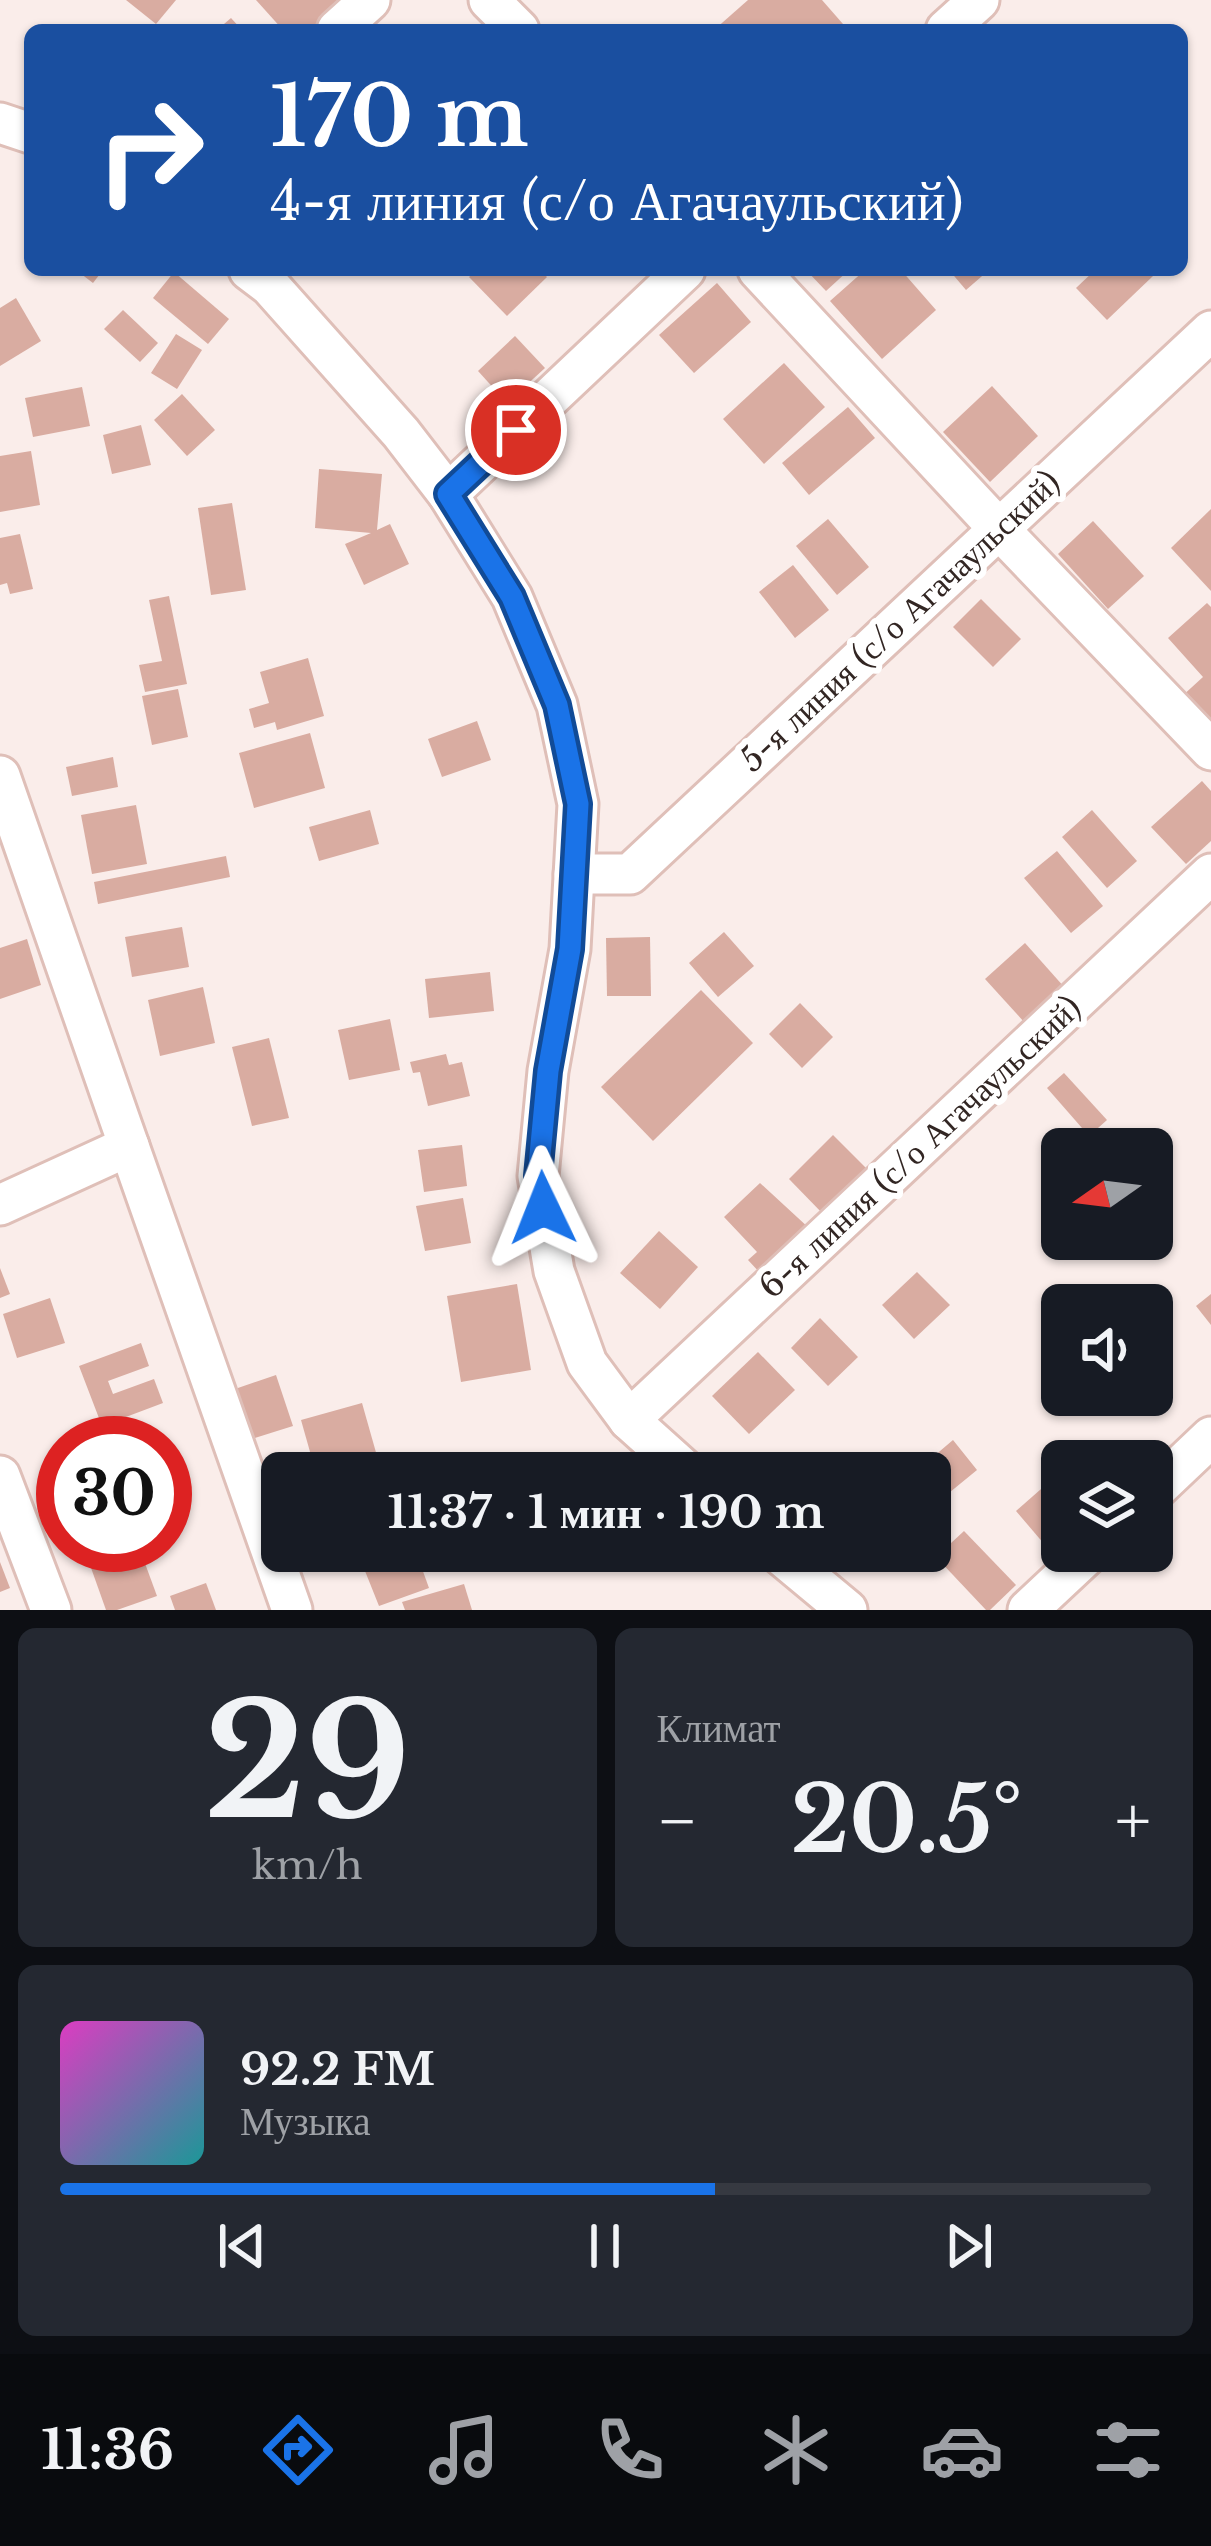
<!DOCTYPE html>
<html lang="ru">
<head>
<meta charset="utf-8">
<style>
	body { margin:0; font-family:"Libre Baskerville",serif; background:#242831; color:#f1f3f6; height:100vh; display:flex; flex-direction:column; font-size:45px; white-space:nowrap }
	* { box-sizing:border-box; margin:0 }
	p { font-size:39px; color:#9ea1a6 }
	.icon { flex:none; width:66px; height:66px; fill:none; stroke:currentColor; stroke-width:2; stroke-linecap:round; stroke-linejoin:round }
	.map { position:relative; height:1610px; overflow:hidden }
	.drawer { display:flex; flex-direction:column; gap:18px; padding:18px; background:#0d0f14; flex:1 }
	.drawer>* { flex:none }
	.banner { position:absolute; left:24px; top:24px; width:1164px; height:252px; border-radius:18px; box-shadow:0 3px 9px #0004; background:#1a4fa0; color:#fff; overflow:hidden }
	.needle { width:78px; rotate:256deg }
	.buttons { position:absolute; left:1041px; top:1128px; display:grid; gap:24px }
	.buttons a { display:grid; place-items:center; width:132px; height:132px; border-radius:18px; background:#171b24; box-shadow:0 3px 9px #0004; font-size:60px }
	.speed { position:absolute; left:36px; top:1416px; display:flex; gap:24px; font-size:60px; font-weight:700; text-align:center }
	.speed>* { display:grid; place-content:center; width:156px; height:156px; border-radius:50%; background:#171b24; box-shadow:0 3px 9px #0004; line-height:1 }
	.speed .limit { border:18px solid #d22; background:#fff; color:#111 }
	.pin { position:absolute; display:grid; place-items:center; width:102px; height:102px; color:#fff; margin:-51px; border:6px solid #fff; border-radius:50%; box-shadow:0 3px 12px #0007 }
	.me { position:absolute; width:132px; margin:-66px; rotate:358deg; stroke-linejoin:round; filter:drop-shadow(0 0 9px #0008) }
	.turn { display:flex; align-items:center; gap:42px; height:252px; padding:0 48px; font-size:54px }
	.turn .icon { width:156px; height:156px; stroke-width:2.5 }
	.turn b { display:block; font-size:84px; line-height:102px }
	.big { font-size:90px; font-weight:800; line-height:1.1 }
	.drawer .card { flex:1; display:flex; flex-direction:column; justify-content:center; gap:18px; min-width:0; padding:0 42px; border-radius:18px; background:#242831 }
	.drawer .dial { align-items:center; gap:0 }
	.dial b { font-size:156px; line-height:1 }
	.song { display:flex; align-items:center; gap:36px }
	.cover { width:144px; height:144px; border-radius:18px; background:linear-gradient(135deg,hsl(310 70% 55%),hsl(180 70% 35%)) }
	.played { height:12px; border-radius:6px; background:linear-gradient(90deg,#1a73e8 60%,#363941 60%) }
	.keys { display:flex; justify-content:space-around; direction:ltr }
	.heat { display:flex; justify-content:space-between; align-items:center; font-size:66px; direction:ltr }
	.drawer .tiles { flex:1; display:grid; gap:18px; grid-template-columns:1fr 1fr }
	.card:last-child { grid-column:span 2 }
	.trip { position:absolute; left:261px; top:1452px; width:690px; height:120px; border-radius:18px; background:#171b24; box-shadow:0 3px 9px #0004; font-weight:800; line-height:120px; text-align:center }
	.dock { display:flex; height:192px; justify-content:space-around; align-items:center; background:#090b0e; color:#9ea1a6 }
	.dock .icon { width:84px; height:84px }
	.dock .on { color:#1a73e8 }
	.dock b { font-size:54px; color:#f1f3f6 }
	.map>svg:first-child { display:block }
</style>
</head>
<body>
<div class="map">
<svg width="1211" height="1610" viewBox="0 0 1211 1610">
	<rect width="100%" height="100%" fill="#faedea"/>
	<g fill="#d9aca1">
		<path d="M126,0H176L156,24Z"/>
		<path d="M256,0H348L314,30H283Z"/>
		<path d="M748,0H822L843,24L836,30H714Z"/>
		<path d="M231,18L242,30H217Z"/>
		<path d="M76,270H103L93,283Z"/>
		<path d="M477,270H540L547,277L507,316L469,277Z"/>
		<path d="M806,270H849L826,291Z"/>
		<path d="M865,270H901L936,310L882,359L830,301Z"/>
		<path d="M949,270H989L966,290Z"/>
		<path d="M1095,270H1148L1153,276L1107,320L1076,288Z"/>
		<path d="M174,272L229,319L208,344L153,298Z"/>
		<path d="M717,283L751,322L694,373L659,335Z"/>
		<path d="M16,298L41,341L0,366V308Z"/>
		<path d="M123,310L158,343L140,362L104,329Z"/>
		<path d="M176,334L202,350L177,389L151,373Z"/>
		<path d="M515,336L545,368L507,403L478,371Z"/>
		<path d="M784,363L825,407L764,464L723,419Z"/>
		<path d="M992,386L1038,436L990,482L943,432Z"/>
		<path d="M82,387L90,426L33,437L25,398Z"/>
		<path d="M182,394L215,430L187,456L154,420Z"/>
		<path d="M848,407L875,438L809,495L782,463Z"/>
		<path d="M141,425L151,465L112,474L103,435Z"/>
		<path d="M31,451L40,505L0,512V456Z"/>
		<path d="M319,469L382,474L377,530L390,524L409,564L364,585L345,544L371,533L315,528Z"/>
		<path d="M232,503L246,590L211,595L198,508Z"/>
		<path d="M1211,509V591L1171,548Z"/>
		<path d="M828,519L869,567L837,595L796,546Z"/>
		<path d="M1093,521L1144,576L1108,609L1058,554Z"/>
		<path d="M20,534L33,589L10,594L7,583L0,585V538Z"/>
		<path d="M793,565L829,610L795,638L759,592Z"/>
		<path d="M169,596L187,684L145,692L139,665L162,661L149,600Z"/>
		<path d="M981,599L1021,639L993,667L953,627Z"/>
		<path d="M1207,603L1211,607V732L1180,698L1203,677L1168,638Z"/>
		<path d="M308,658L324,716L277,730L275,722L254,728L249,709L269,703L260,672Z"/>
		<path d="M178,689L188,737L152,745L142,696Z"/>
		<path d="M477,721L491,760L442,777L428,739Z"/>
		<path d="M310,733L325,788L254,808L239,753Z"/>
		<path d="M113,757L118,787L72,796L66,767Z"/>
		<path d="M1202,781L1211,791V841L1186,864L1151,827Z"/>
		<path d="M136,805L147,864L92,874L81,815Z"/>
		<path d="M370,810L379,844L319,861L309,827Z"/>
		<path d="M1092,810L1137,861L1107,888L1062,837Z"/>
		<path d="M1057,851L1103,906L1071,933L1024,878Z"/>
		<path d="M226,856L230,877L98,904L94,882Z"/>
		<path d="M182,927L189,967L132,977L125,937Z"/>
		<path d="M724,932L754,966L718,997L689,963Z"/>
		<path d="M650,937L651,996H607L606,938Z"/>
		<path d="M27,939L41,985L0,999V948Z"/>
		<path d="M1025,943L1065,988L1025,1023L985,979Z"/>
		<path d="M490,972L494,1011L429,1018L425,979Z"/>
		<path d="M203,987L215,1043L160,1056L148,1000Z"/>
		<path d="M701,990L753,1043L653,1141L601,1087Z"/>
		<path d="M800,1003L833,1037L802,1068L769,1034Z"/>
		<path d="M390,1019L400,1070L349,1080L338,1030Z"/>
		<path d="M269,1038L289,1118L252,1126L232,1047Z"/>
		<path d="M446,1054L449,1065L462,1062L470,1096L428,1106L420,1072L413,1073L410,1062Z"/>
		<path d="M1064,1073L1107,1120L1089,1136L1047,1088Z"/>
		<path d="M833,1135L869,1171L825,1216L789,1179Z"/>
		<path d="M462,1145L467,1186L424,1192L418,1150Z"/>
		<path d="M760,1183L810,1229L761,1274L748,1260L757,1252L724,1217Z"/>
		<path d="M463,1198L471,1243L425,1251L416,1206Z"/>
		<path d="M659,1231L698,1267L660,1309L620,1273Z"/>
		<path d="M0,1268L10,1294L0,1298Z"/>
		<path d="M917,1272L950,1305L914,1339L882,1305Z"/>
		<path d="M517,1284L531,1370L461,1382L447,1296Z"/>
		<path d="M1211,1294V1325L1196,1306Z"/>
		<path d="M50,1298L65,1343L17,1358L3,1314Z"/>
		<path d="M820,1318L858,1357L828,1386L791,1348Z"/>
		<path d="M141,1343L149,1366L108,1381L113,1394L154,1379L163,1403L102,1426L79,1366Z"/>
		<path d="M758,1352L795,1390L749,1434L712,1396Z"/>
		<path d="M276,1375L293,1426L252,1439L235,1389Z"/>
		<path d="M362,1403L377,1456L316,1473L301,1420Z"/>
		<path d="M953,1440L977,1470L944,1497L930,1480V1473H924L920,1468Z"/>
		<path d="M1057,1475L1062,1481V1530L1045,1545L1016,1511Z"/>
		<path d="M964,1531L1016,1585L990,1610H986L936,1557Z"/>
		<path d="M139,1547L157,1596L117,1610H106L90,1565Z"/>
		<path d="M333,1551H369V1552L337,1563Z"/>
		<path d="M416,1552L429,1588L379,1606L365,1571Z"/>
		<path d="M0,1562L10,1588L0,1592Z"/>
		<path d="M206,1583L216,1610H175L170,1596Z"/>
		<path d="M464,1584L472,1610H405L402,1602Z"/>
	</g>
	<g fill="none" stroke-linecap="round" stroke-linejoin="round">
		<defs>
			<g id="minor">
				<path d="M489,0L519,30"/>
				<path d="M337,30L370,0"/>
				<path d="M946,30L979,0"/>
				<path d="M0,123L30,133"/>
				<path d="M249,270L270,286L401,433L448,494L512,597L557,705L578,804L570,949L548,1071L538,1176L554,1271L587,1363L629,1420L688,1473"/>
				<path d="M758,270L998,528L1211,750"/>
				<path d="M448,494L685,270"/>
				<path d="M0,776C95,1055 196,1331 292,1610"/>
				<path d="M574,874H630L1211,331"/>
				<path d="M0,1205L129,1146"/>
				<path d="M629,1420L1211,874"/>
				<path d="M0,1476L51,1610"/>
				<path d="M1152,1493L1211,1437"/>
				<path d="M776,1551L847,1610"/>
				<path d="M1028,1610L1091,1551"/>
			</g>
		</defs>
		<use href="#minor" stroke="#dfbfb8" stroke-width="45"/>
		<use href="#minor" stroke="#fff" stroke-width="39"/>
	</g>
	<g fill="none" stroke-linecap="round" stroke-linejoin="round">
		<defs>
			<path id="route" d="M516,430L448,494L512,597L557,705L578,804L570,949L548,1071L538,1176L543,1208"/>
		</defs>
		<use href="#route" stroke="#114b97" stroke-width="30"/>
		<use href="#route" stroke="#1a73e8" stroke-width="21"/>
	</g>
	<g text-anchor="middle" dominant-baseline="central" stroke-width="12" stroke-linejoin="round" paint-order="stroke">
		<g font-size="33" fill="#322623" stroke="#fff">
			<text transform="translate(900 621) rotate(-43)">5-я линия (с/о Агачаульский)</text>
			<text transform="translate(920 1147) rotate(-43)">6-я линия (с/о Агачаульский)</text>
		</g>
	</g>
</svg>
<div class="buttons">
<a><svg class="needle" viewBox="-14 -14 28 28"><path d="M0-13l5 13h-10z" fill="#e53935"/><path d="M0 13l5-13h-10z" fill="#9ea1a6"/></svg></a>
<a><svg class="icon" aria-label="sound" viewBox="0 0 24 24"><path d="M4 9h4l5-4v14l-5-4H4zM17 9q2 3 0 6"/></svg></a>
<a><svg class="icon" aria-label="layers" viewBox="0 0 24 24"><path d="M12 4l9 5-9 5-9-5zM3 14l9 5 9-5"/></svg></a>
</div>
<div class="speed"><div class="limit">30</div></div>
<div class="pin" style="left:516px;top:430px;background:#d93025"><svg class="icon" aria-label="arrive" viewBox="0 0 24 24"><path d="M6 21V4h12l-3 4 3 4H6"/></svg></div>
<svg class="me" style="left:543px;top:1208px" viewBox="-20 -20 40 40"><path d="M0-17L14 15 0 8-14 15z" fill="#1a73e8" stroke="#fff" stroke-width="4"/></svg>
<div class="trip">11:37 · 1 мин · 190 m</div>
<div class="banner">
<div class="turn"><svg class="icon" aria-label="right" viewBox="0 0 24 24"><path d="M7 20v-9h11M14 6l5 5-5 5"/></svg><div><b>170 m</b>4-я линия (с/о Агачаульский)</div></div>
</div>
</div>
<section class="drawer">
<div class="tiles">
<div class="card dial"><b>29</b><p>km/h</p></div>
<div class="card"><p>Климат</p>
<div class="heat"><a>−</a><b class="big">20.5°</b><a>+</a></div>
</div>
<div class="card">
<div class="song"><i class="cover"></i><div><b>92.2 FM</b><p>Музыка</p></div></div>
<div class="played"></div>
<div class="keys"><svg class="icon" aria-label="previous" viewBox="0 0 24 24"><path d="M18 5L8 12l10 7zM5 5v14"/></svg><svg class="icon" aria-label="pause" viewBox="0 0 24 24"><path d="M8 5v14M16 5v14"/></svg><svg class="icon" aria-label="next" viewBox="0 0 24 24"><path d="M6 5l10 7-10 7zM19 5v14"/></svg></div>
</div>
</div>
</section>
<nav class="dock">
<b>11:36</b>
<svg class="icon on" aria-label="directions" viewBox="0 0 24 24"><path d="M12 3l9 9-9 9-9-9zM9 14v-3h6M13 9l2 2-2 2"/></svg>
<svg class="icon" aria-label="music" viewBox="0 0 24 24"><path d="M9 18V5l10-2v13"/><circle cx="6" cy="18" r="3"/><circle cx="16" cy="16" r="3"/></svg>
<svg class="icon" aria-label="phone" viewBox="0 0 24 24"><path d="M5 4h4l2 5-3 2q2 4 5 5l2-3 5 2v4C11 20 4 13 5 4z"/></svg>
<svg class="icon" aria-label="climate" viewBox="0 0 24 24"><path d="M12 3v18M4 7l16 10M4 17L20 7"/></svg>
<svg class="icon" aria-label="car" viewBox="0 0 24 24"><path d="M5 17H2v-5l4-1 3-4h7l3 4 3 1v5h-3M9 17h6M6 11h13"/><circle cx="7" cy="17" r="2"/><circle cx="17" cy="17" r="2"/></svg>
<svg class="icon" aria-label="filters" viewBox="0 0 24 24"><path d="M4 7h16M4 17h16"/><circle cx="9" cy="7" r="2"/><circle cx="15" cy="17" r="2"/></svg>
</nav>
</body>
</html>
